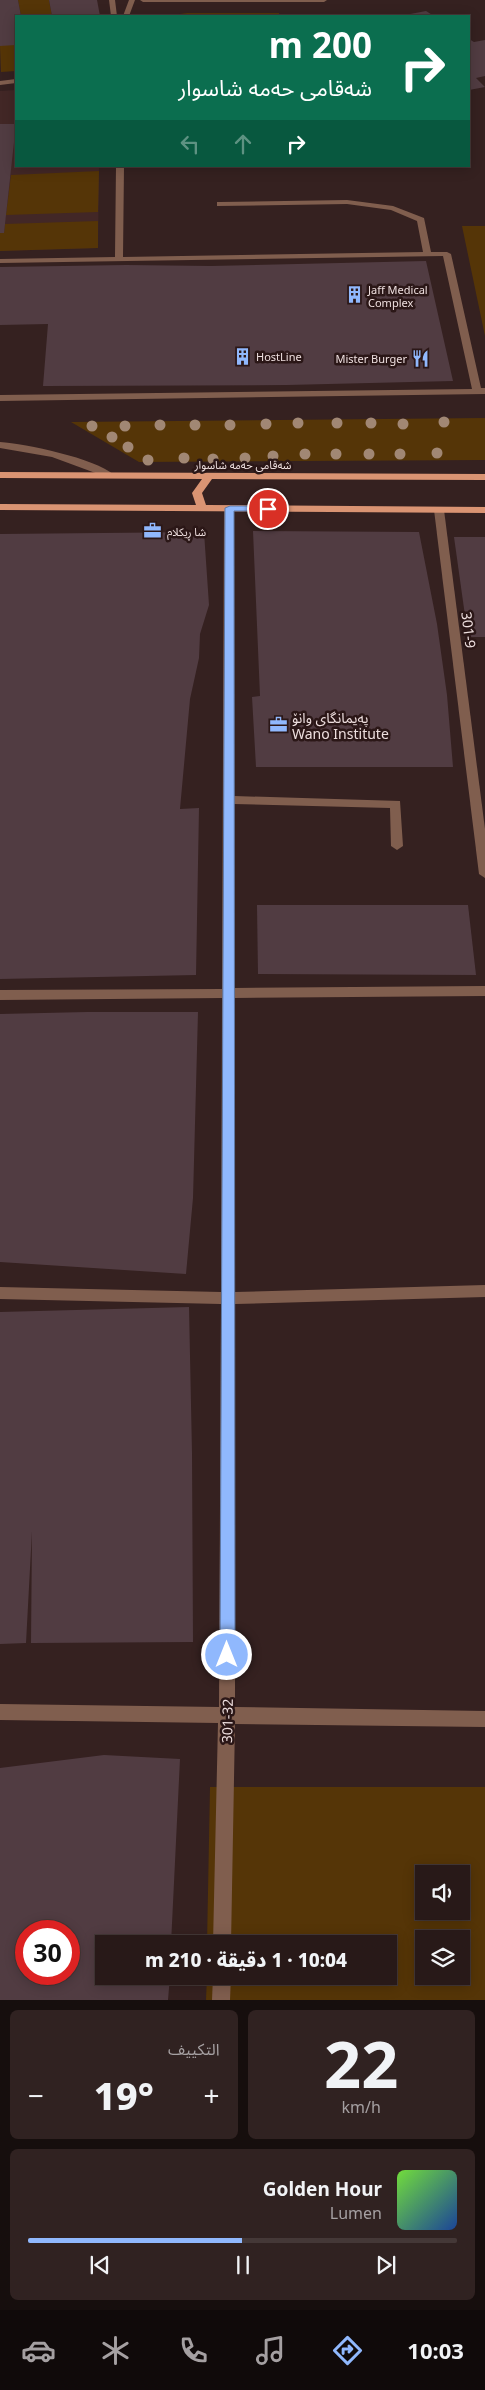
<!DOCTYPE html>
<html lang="ar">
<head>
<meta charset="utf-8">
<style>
	body { margin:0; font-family:"Noto Sans","Noto Sans Arabic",sans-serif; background:#302221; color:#f1f3f6; direction:rtl; height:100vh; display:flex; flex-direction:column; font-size:19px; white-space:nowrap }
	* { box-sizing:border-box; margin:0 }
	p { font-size:16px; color:#a5a0a2 }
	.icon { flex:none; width:28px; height:28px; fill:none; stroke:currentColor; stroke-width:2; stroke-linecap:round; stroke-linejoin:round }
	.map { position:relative; height:2000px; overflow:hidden; direction:ltr }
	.drawer { display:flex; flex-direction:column; gap:10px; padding:10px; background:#160e0d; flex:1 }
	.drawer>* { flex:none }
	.banner { position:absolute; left:15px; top:15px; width:455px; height:152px; border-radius:0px; box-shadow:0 2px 12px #0003,0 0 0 1px #443837; direction:rtl; background:#0b6e4f; color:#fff; overflow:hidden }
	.buttons { position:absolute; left:415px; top:1865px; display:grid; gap:10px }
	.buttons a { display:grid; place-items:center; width:55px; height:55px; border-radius:0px; background:#281918; box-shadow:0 2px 12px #0003,0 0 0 1px #443837; font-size:25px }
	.speed { position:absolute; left:15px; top:1920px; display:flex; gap:10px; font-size:25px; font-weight:700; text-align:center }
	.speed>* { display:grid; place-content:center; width:65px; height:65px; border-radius:50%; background:#281918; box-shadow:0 2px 12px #0003,0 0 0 1px #443837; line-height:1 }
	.speed .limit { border:8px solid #d22; background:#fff; color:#111 }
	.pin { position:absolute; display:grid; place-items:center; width:42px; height:42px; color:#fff; margin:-21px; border:2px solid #fff; border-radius:50%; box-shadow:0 1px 5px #0007 }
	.me { position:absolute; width:55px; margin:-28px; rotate:0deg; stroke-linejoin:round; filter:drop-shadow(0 0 4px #0008) }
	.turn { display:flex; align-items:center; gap:18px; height:105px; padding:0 15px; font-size:22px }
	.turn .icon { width:65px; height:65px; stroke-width:2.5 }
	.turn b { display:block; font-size:35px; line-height:42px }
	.lanes { display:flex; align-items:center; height:48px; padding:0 15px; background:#0003; justify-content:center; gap:25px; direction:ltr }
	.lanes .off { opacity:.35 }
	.big { font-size:38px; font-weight:800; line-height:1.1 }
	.drawer .widget { flex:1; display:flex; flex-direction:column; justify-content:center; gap:8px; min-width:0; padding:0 18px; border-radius:8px; background:#302221 }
	.drawer .dial { align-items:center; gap:0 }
	.dial b { font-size:65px; line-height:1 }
	.song { display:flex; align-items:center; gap:15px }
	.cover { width:60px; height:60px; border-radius:8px; background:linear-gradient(135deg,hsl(100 70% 55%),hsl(220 70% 35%)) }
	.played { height:5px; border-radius:2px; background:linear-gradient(90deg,#90b8fd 50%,#443837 50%) }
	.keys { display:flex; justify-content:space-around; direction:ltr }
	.heat { display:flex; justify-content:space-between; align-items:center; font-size:28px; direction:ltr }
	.drawer .tiles { flex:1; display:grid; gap:10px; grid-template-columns:1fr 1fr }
	.widget:last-child { grid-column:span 2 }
	.trip { position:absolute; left:95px; top:1935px; width:302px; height:50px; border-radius:0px; background:#281918; box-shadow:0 2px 12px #0003,0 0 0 1px #443837; font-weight:800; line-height:50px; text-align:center; direction:rtl }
	.tab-bar { display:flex; height:80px; justify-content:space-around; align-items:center; background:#100a0a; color:#a5a0a2 }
	.tab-bar .icon { width:35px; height:35px }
	.tab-bar .selected { color:#90b8fd }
	.tab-bar b { font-size:22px; color:#f1f3f6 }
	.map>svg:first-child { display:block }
</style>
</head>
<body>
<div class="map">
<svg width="485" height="2000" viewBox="0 0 485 2000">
	<rect width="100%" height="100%" fill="#352120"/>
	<path fill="#422726" d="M16,90V166H99L98,248L0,251V91Z"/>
	<g fill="#553507" fill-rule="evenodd">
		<path d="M18,0H49L52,16H21Z"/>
		<path d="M187,13H279V16H165Z"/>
		<path d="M14,33H16V71L1,72L0,46Z"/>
		<path d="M99,171L98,212L6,215L11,175Z"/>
		<path d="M98,221V248L0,251V233H4L5,224Z"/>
		<path d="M462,226H485V336Z"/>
		<path d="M485,418V460L139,462L71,422Z"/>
		<path d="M210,1787H485V2000H206L207,1976H389V1944H207ZM424,1874H461V1911H424ZM424,1939H461V1976H424Z"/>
	</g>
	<g fill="#513c42" fill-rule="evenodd">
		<path d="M0,0H18L21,16H16V33H14L16,45L0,46Z"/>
		<path d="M49,0H97L100,16H52Z"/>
		<path d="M426,11L434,16H405V15Z"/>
		<path d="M469,39L474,42L485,40V76L476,78L485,87L469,90Z"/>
		<path d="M0,124H16L4,233H0Z"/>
		<path d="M426,261L453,381L287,385L43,386L48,324L0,325V267L126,265L211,266Z"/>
		<path d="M253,531L419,532L437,624L447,695L453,767H256L252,697L260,696Z"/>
		<path d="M204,532L209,605L200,634L199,658L190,699L180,809L199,808L196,975L0,979V534Z"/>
		<path d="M454,537H485V637H468Z"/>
		<path d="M257,905H468L476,975L258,974Z"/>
		<path d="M87,1012H198L193,1198L186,1274L0,1262V1138L17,1137L0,1138V1014Z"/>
		<path d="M189,1307L192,1453L193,1642L31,1643L32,1531L26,1643L0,1644V1312Z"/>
		<path d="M104,1755L180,1759L171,1944H104V1976H170L168,2000H0V1768ZM26,1931H69V1974H26Z"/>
	</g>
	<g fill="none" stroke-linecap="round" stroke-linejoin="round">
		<g fill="#805e4e" fill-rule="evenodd">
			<path d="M109,0H115L117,16H111Z"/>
			<path d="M129,0H135L129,16H123Z"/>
			<path d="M140,0H327L324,2H143Z"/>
			<path d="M16,79V83L0,85V81Z"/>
			<path d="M116,166H124L123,257L423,252L417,221L391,210L347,204L217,206V202H220L347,200L393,206L424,218L431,252H447L451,254L481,388H485V394L0,401V395L472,389L443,256L0,263V259L115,257Z"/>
			<path d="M0,442C26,444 95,458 114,475L109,478L52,457L0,448Z"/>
			<path d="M229,505L234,508V796L400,801L403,846L397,850L391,846L390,808L234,804V988L485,986V996L234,998L235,1292L485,1285V1297L235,1304V1707L485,1711V1727L235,1724L231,1944H213L218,1723L0,1720V1704L219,1707L221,1304L0,1299V1287L221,1292L222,998L0,1000V990L222,989L224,508Z"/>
			<path d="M439,507L444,510L485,829V878L479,874L434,510Z"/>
			<path d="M213,1976H231L230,2000H212Z"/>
		</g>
		<path fill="#da9473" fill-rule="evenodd" d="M0,472L485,474V480L212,479L202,493L206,505L485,507V513L0,510V504L196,505L192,493L202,479L0,478Z"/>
	</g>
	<g fill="#a18774">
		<circle cx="444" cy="422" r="5.5"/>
		<circle cx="298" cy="423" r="5.5"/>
		<circle cx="337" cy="423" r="5.5"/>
		<circle cx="371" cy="423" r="5.5"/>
		<circle cx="266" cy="424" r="5.5"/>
		<circle cx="403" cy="424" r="5.5"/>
		<circle cx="160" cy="425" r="5.5"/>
		<circle cx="195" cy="425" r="5.5"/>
		<circle cx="230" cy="425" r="5.5"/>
		<circle cx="92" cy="426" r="5.5"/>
		<circle cx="125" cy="426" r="5.5"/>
		<circle cx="112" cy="437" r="5.5"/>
		<circle cx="128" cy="447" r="5.5"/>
		<circle cx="437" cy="453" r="5.5"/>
		<circle cx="305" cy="454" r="5.5"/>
		<circle cx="336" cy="454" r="5.5"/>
		<circle cx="369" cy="454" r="5.5"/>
		<circle cx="400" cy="454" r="5.5"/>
		<circle cx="273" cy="456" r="5.5"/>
		<circle cx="184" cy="458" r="5.5"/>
		<circle cx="245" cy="458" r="5.5"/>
		<circle cx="213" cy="459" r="5.5"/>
		<circle cx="148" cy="460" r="5.5"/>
	</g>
	<path fill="#90b8fd" stroke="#5e78a4" d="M268,506L271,507V511H234L235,1655L233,1660L227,1662L222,1660L220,1655L225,508L230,506Z"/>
	<defs>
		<symbol id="building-bare" viewBox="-9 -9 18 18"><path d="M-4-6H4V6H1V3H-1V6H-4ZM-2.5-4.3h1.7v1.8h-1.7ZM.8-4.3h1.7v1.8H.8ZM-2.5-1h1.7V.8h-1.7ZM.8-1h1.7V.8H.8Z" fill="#90b8fd" stroke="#2b1717" stroke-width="2.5" paint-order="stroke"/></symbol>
		<symbol id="restaurant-bare" viewBox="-9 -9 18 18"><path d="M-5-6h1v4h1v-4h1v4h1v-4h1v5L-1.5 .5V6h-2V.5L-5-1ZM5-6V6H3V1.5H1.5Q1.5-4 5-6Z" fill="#90b8fd" stroke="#2b1717" stroke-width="2.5" paint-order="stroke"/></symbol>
		<symbol id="office-bare" viewBox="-9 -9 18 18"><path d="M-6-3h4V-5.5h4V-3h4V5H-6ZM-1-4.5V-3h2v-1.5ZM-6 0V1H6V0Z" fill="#90b8fd" stroke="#2b1717" stroke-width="2.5" paint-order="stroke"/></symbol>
	</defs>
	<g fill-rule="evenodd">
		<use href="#building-bare" x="342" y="282" width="25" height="25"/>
		<use href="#building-bare" x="230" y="344" width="25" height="25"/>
		<use href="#restaurant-bare" x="408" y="346" width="25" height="25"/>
		<use href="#office-bare" x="140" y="518" width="25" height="25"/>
		<use href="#office-bare" x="266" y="712" width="25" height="25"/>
	</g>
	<g text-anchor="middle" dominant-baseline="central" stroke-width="5" stroke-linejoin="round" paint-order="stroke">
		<g font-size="11" fill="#eedfdf" stroke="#2b1717" text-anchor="start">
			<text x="368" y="289">Jaff Medical<tspan x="368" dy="13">Complex</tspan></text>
			<text x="256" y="356">HostLine</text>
			<text x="407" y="358" text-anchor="end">Mister Burger</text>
			<text x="167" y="531">شا ڕیکلام</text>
		</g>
		<g font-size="11" fill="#eedfdf" stroke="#2b1717">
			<text x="243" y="464">شەقامی حەمە شاسوار</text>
		</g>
		<g font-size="14" fill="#eedfdf" stroke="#2b1717">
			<text transform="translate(469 630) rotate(83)">301-9</text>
			<text transform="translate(227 1721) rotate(-89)">301-32</text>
		</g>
		<g font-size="14" fill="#eedfdf" stroke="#2b1717" text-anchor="start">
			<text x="292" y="717">پەیمانگای وانۆ<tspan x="292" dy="16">Wano Institute</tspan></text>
		</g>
	</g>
</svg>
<div class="buttons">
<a><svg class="icon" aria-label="sound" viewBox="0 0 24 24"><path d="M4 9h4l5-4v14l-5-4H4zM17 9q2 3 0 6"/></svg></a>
<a><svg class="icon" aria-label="layers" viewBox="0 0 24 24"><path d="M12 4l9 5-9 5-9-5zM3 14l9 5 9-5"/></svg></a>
</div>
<div class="speed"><div class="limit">30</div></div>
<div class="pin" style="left:268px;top:509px;background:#d93025"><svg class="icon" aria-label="arrive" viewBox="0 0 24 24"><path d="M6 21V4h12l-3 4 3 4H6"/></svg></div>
<svg class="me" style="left:227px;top:1655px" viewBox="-20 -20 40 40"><circle r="17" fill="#90b8fd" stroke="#fff" stroke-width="3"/><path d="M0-11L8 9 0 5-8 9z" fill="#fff"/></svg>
<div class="trip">10:04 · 1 دقيقة · 210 m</div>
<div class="banner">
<div class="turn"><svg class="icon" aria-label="right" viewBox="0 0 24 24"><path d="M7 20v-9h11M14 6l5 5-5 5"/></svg><div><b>200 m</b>شەقامی حەمە شاسوار</div></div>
<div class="lanes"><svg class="icon off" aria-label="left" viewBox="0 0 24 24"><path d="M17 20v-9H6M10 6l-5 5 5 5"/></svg><svg class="icon off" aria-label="ahead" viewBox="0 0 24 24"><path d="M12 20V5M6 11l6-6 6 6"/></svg><svg class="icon" aria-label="right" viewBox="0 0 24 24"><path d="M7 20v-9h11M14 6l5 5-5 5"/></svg></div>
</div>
</div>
<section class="drawer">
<div class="tiles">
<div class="widget dial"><b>22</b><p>km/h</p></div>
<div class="widget"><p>التكييف</p>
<div class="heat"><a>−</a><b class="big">19°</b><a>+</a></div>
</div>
<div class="widget">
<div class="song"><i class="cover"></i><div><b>Golden Hour</b><p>Lumen</p></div></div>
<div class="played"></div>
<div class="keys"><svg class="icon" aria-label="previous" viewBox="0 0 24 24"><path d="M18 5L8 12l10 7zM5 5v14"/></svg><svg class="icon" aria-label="pause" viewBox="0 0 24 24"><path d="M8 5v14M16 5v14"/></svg><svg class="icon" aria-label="next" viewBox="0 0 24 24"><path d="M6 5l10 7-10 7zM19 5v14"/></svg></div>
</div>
</div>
</section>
<nav class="tab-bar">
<b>10:03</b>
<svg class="icon selected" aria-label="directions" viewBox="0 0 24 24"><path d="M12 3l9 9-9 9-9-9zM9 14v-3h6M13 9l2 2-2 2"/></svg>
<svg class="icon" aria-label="music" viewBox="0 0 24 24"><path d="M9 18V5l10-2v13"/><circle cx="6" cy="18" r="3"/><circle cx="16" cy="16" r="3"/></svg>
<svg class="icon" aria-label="phone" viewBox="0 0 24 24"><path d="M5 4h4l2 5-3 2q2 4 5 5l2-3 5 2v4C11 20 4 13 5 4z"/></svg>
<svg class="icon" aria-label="climate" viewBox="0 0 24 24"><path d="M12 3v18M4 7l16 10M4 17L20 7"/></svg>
<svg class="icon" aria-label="car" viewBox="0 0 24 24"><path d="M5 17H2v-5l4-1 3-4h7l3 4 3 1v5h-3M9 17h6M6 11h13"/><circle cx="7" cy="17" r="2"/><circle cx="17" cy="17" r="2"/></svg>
</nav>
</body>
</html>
